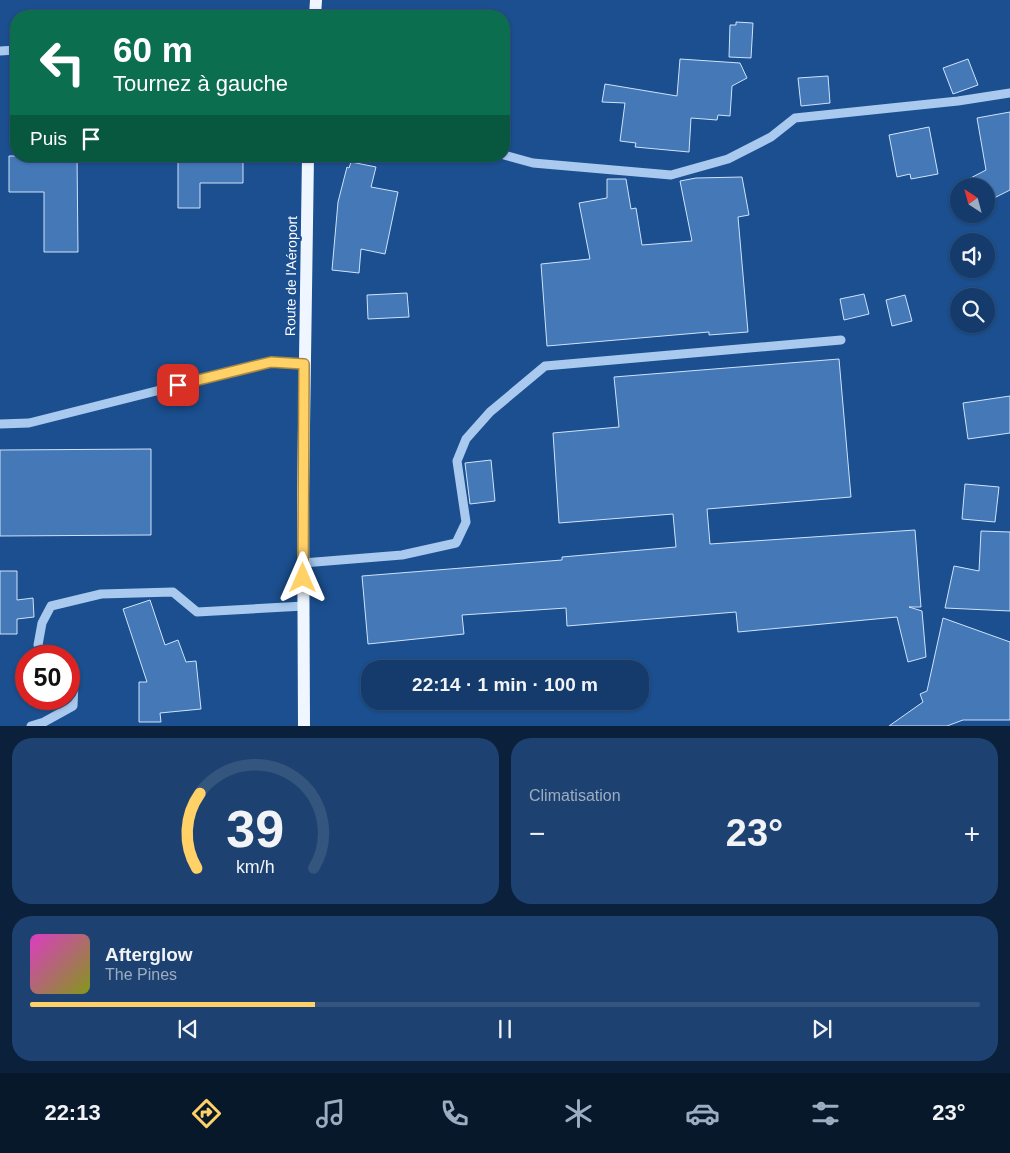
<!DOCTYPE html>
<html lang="fr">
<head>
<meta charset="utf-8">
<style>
	body { margin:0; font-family:Helvetica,sans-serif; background:#1d4271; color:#f1f3f6; height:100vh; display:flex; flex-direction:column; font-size:19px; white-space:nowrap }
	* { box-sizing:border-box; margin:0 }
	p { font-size:16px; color:#9dadc1 }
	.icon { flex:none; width:28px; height:28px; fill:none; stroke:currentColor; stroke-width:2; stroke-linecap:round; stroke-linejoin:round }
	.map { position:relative; height:726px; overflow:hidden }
	.drawer { display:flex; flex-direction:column; gap:12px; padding:12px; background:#0b203b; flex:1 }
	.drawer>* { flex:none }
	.top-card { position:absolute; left:10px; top:10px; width:500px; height:152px; border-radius:20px; box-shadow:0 1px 4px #0004,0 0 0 1px #33557e; background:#0b6e4f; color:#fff; overflow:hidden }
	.needle { width:32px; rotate:324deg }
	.buttons { position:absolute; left:950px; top:178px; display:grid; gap:10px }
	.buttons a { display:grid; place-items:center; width:45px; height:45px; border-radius:50%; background:#143b6b; box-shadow:0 1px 4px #0004,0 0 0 1px #33557e; font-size:25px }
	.speed { position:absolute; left:15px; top:645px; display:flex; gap:10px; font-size:25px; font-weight:700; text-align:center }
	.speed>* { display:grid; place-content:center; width:65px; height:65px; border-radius:50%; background:#143b6b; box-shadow:0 1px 4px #0004,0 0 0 1px #33557e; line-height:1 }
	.speed .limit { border:8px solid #d22; background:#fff; color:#111 }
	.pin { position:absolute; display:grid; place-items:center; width:42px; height:42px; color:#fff; margin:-21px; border-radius:10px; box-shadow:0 2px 8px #0006 }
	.me { position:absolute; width:55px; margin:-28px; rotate:0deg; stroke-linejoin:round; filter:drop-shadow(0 0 4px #0008) }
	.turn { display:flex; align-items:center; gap:18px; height:105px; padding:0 20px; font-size:22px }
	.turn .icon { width:65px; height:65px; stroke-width:2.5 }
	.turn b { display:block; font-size:35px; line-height:42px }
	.then { display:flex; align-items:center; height:48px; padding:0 20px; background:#0003; gap:10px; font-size:19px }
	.big { font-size:38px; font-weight:700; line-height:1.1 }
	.drawer .card { flex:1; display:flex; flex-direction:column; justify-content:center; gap:8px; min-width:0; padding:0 18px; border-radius:20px; background:#1d4271 }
	.drawer .dial { align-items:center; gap:0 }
	.dial svg { height:130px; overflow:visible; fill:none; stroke:#33557e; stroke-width:7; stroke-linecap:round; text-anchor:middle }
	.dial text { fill:#f1f3f6; stroke:none }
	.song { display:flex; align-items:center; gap:15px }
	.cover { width:60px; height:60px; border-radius:8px; background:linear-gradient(135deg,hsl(310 70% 55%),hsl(70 70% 35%)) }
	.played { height:5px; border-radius:2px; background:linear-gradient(90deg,#ffd166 30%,#33557e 30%) }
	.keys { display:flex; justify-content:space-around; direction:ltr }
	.heat { display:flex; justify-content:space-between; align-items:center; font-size:28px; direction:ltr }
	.drawer .tiles { flex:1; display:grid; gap:12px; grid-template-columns:1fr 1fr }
	.card:last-child { grid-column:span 2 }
	.trip { position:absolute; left:361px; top:660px; width:288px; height:50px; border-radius:20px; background:#143b6b; box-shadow:0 1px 4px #0004,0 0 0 1px #33557e; font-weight:700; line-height:50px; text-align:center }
	.menu { display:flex; height:80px; justify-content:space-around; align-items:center; background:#08182b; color:#9dadc1 }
	.menu .icon { width:35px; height:35px }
	.menu .current { color:#ffd166 }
	.menu b { font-size:22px; color:#f1f3f6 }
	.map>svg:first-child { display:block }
</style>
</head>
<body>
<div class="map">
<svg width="1010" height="726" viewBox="0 0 1010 726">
	<rect width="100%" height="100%" fill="#1b4f8f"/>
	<g fill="#4478b7" stroke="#cfe3fa">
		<path d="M736,22L753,23L751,58L729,57L730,25H736Z"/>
		<path d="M680,59L740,63L747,78L732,86L730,116L718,115L717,120L691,118L689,152L635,147L636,143L620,141L625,103L602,102L605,84L677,96Z"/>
		<path d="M968,59L978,85L953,94L943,68Z"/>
		<path d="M828,76L830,103L801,106L798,78Z"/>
		<path d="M1010,112V190L986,202V186H959V188L957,185L986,170L977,118Z"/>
		<path d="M929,127L938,174L911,179L910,174L897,177L889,135Z"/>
		<path d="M9,156H77L78,252H44V192H9Z"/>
		<path d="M243,161V183H200V208H178V162Z"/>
		<path d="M351,162L376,167L371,187L398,192L385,254L361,249L359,273L332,270L338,202L347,167L349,168Z"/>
		<path d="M742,177L749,215L738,217L748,332L709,335V332L547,346L541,264L590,259L579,203L607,198V179H626L631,209L636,208L642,245L692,241L680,181L696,178Z"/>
		<path d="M407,293L409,317L368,319L367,295Z"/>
		<path d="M864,294L869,314L844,320L840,299Z"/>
		<path d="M905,295L912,321L892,326L886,300Z"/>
		<path d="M839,359L851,497L707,509L710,544L915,530L921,607H909L922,611L926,657L908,662L897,617L738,632L736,612L567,626L566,608L462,615L464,634L368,644L362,576L562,560V557L676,547L673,514L559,523L553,433L619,427L614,377Z"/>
		<path d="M1010,396V433L968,439L963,403Z"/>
		<path d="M151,449V535L0,536V450Z"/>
		<path d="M491,460L495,501L470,504L465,463Z"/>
		<path d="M965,484L999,487L995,522L962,519Z"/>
		<path d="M981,531L1010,532V611L945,608L954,566L979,571Z"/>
		<path d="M0,571H17V600L33,598L34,617L17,619V634H0Z"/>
		<path d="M150,600L165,645L178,640L186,662L196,661L201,709L160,713L161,722H139V682H147L123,609Z"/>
		<path d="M943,618L1010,642V720H963L947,726H889L923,702L920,694L927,691Z"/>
	</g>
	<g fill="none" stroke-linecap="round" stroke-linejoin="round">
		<g stroke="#a9c9ee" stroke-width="9">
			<path d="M0,51L16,50"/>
			<path d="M504,155L533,163L671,175L728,159L771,137L795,118L958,101L1010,93"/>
			<path d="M0,424L29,423L271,362L304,364"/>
			<path d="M303,563L402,555L456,543L466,522L457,461L466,439L490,412L545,366L841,340"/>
			<path d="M46,656L38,645L42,623L51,606L101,594L173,592L197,612L304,606"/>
			<path d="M31,726L44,722L73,706L74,683L69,678"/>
		</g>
		<g stroke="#f0f6ff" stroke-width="12">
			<path d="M315,16L316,0"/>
			<path d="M304,726L303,494L308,156"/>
		</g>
	</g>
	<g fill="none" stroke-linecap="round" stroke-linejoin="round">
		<defs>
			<path id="route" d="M178,385L271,362L304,364L303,578"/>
		</defs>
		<use href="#route" stroke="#a68842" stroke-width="12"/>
		<use href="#route" stroke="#ffd166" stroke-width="9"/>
	</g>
	<g text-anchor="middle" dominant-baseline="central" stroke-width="4.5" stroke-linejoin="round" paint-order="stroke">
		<g font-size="14" fill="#fff" stroke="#1b4f8f">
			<text transform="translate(291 276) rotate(-89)">Route de l'Aéroport</text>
		</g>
	</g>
</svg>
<div class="buttons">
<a><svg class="needle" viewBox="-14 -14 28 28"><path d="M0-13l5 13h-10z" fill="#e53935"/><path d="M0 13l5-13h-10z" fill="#9dadc1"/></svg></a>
<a><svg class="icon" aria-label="sound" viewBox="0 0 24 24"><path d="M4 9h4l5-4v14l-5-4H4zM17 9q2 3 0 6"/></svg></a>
<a><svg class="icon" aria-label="search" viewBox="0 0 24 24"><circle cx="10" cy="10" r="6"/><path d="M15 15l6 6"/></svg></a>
</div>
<div class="speed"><div class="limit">50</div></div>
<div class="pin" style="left:178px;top:385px;background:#d93025"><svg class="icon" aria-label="arrive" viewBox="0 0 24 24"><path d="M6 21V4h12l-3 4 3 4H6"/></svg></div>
<svg class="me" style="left:303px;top:578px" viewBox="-20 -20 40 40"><path d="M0-17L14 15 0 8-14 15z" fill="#ffd166" stroke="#fff" stroke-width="4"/></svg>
<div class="trip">22:14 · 1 min · 100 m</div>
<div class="top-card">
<div class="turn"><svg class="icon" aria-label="left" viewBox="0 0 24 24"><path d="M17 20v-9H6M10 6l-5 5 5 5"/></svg><div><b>60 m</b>Tournez à gauche</div></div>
<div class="then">Puis<svg class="icon" aria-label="arrive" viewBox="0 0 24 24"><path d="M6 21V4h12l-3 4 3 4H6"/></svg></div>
</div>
</div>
<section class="drawer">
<div class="tiles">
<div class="card dial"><svg viewBox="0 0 100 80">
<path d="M14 69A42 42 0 1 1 86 69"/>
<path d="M14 69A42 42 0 0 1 16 23" stroke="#ffd166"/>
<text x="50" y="56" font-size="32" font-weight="700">39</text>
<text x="50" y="72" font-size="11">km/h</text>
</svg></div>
<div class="card"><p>Climatisation</p>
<div class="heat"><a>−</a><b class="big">23°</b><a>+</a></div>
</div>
<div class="card">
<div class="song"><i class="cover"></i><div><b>Afterglow</b><p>The Pines</p></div></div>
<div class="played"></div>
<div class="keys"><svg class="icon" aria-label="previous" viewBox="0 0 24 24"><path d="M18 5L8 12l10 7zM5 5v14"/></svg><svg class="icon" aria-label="pause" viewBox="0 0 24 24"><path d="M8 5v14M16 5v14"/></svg><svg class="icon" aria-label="next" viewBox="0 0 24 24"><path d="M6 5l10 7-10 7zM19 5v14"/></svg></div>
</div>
</div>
</section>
<nav class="menu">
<b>22:13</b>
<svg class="icon current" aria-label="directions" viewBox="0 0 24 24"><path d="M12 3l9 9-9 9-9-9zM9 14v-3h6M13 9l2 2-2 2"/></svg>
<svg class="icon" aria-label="music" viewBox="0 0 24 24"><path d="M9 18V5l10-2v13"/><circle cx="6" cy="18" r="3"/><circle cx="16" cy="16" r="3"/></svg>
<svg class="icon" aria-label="phone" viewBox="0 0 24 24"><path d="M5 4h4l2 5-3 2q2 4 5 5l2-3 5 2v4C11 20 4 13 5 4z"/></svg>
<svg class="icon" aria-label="climate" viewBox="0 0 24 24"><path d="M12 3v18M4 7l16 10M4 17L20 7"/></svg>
<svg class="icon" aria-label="car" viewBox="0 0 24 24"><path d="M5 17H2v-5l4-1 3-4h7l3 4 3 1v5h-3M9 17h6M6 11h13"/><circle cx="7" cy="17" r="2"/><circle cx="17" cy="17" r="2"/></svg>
<svg class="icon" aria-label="filters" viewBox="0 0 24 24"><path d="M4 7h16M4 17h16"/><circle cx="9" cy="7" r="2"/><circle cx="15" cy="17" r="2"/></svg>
<b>23°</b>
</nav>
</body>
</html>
